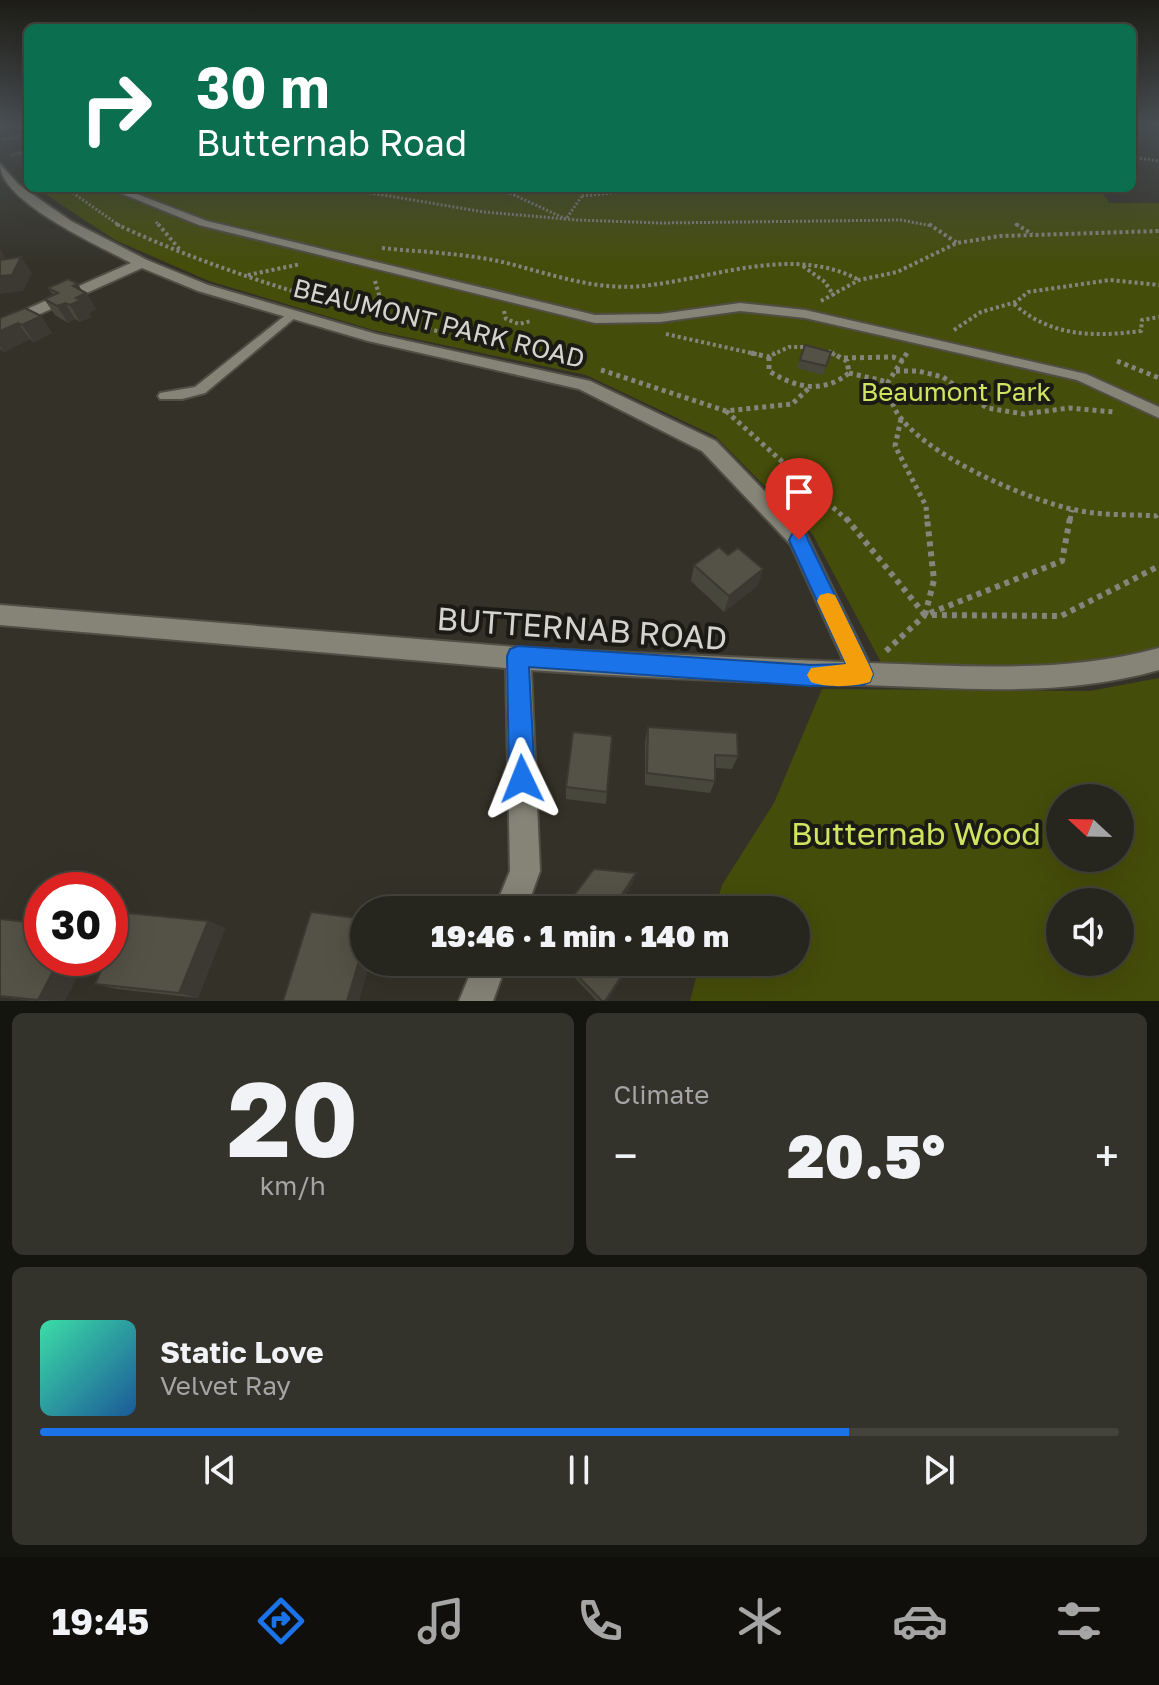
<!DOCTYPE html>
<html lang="en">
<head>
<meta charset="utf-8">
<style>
	body { margin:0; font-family:"Golos Text",sans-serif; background:#33322b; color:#f1f3f6; height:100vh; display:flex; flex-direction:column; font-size:30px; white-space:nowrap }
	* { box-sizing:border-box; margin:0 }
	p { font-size:26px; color:#a4a5a4 }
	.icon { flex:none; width:44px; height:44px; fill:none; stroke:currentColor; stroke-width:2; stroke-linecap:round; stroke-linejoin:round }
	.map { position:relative; height:1001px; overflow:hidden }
	.details { display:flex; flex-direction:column; gap:12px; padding:12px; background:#151510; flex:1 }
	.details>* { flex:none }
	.hud { position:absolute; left:24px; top:24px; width:1112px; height:168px; border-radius:12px; box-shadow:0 8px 32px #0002,0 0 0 2px #43433c; background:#0b6e4f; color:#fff; overflow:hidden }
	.needle { width:52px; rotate:292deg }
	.fabs { position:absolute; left:1046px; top:784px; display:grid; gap:16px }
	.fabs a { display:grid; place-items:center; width:88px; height:88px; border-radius:50%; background:#27261e; box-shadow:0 8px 32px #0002,0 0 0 2px #43433c; font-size:40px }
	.speed { position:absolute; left:24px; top:872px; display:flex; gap:16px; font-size:40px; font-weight:700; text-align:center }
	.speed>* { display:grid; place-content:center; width:104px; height:104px; border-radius:50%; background:#27261e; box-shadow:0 8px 32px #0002,0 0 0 2px #43433c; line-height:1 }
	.speed .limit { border:12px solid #d22; background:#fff; color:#111 }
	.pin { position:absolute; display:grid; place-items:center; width:68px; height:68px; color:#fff; margin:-82px -34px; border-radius:50% 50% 50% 0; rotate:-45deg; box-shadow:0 0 8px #0007 }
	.pin .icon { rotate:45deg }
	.me { position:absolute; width:88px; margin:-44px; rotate:358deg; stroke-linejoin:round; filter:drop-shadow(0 0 6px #0008) }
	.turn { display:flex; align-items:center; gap:28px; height:168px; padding:0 40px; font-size:36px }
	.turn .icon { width:104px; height:104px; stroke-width:2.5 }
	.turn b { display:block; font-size:56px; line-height:68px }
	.big { font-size:60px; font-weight:800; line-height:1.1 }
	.details .card { flex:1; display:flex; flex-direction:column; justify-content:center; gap:12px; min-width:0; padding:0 28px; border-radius:12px; background:#33322b }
	.details .dial { align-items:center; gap:0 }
	.dial b { font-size:104px; line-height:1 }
	.song { display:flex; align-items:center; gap:24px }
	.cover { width:96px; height:96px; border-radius:12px; background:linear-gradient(135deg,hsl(160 70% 55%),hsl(210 70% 35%)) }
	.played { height:8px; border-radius:4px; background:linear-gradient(90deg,#1a73e8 75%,#43433c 75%) }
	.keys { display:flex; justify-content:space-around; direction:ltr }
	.heat { display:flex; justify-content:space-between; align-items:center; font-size:44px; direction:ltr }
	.details .tiles { flex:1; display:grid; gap:12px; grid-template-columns:1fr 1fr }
	.card:last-child { grid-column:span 2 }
	.trip { position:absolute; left:350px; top:896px; width:460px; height:80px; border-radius:40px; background:#27261e; box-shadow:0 8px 32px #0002,0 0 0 2px #43433c; font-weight:800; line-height:80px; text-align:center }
	.tab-bar { display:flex; height:128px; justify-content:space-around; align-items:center; background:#100f0c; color:#a4a5a4 }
	.tab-bar .icon { width:56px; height:56px }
	.tab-bar .active { color:#1a73e8 }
	.tab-bar b { font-size:36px; color:#f1f3f6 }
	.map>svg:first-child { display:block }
</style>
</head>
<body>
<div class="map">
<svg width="1159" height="1001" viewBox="0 0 1159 1001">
	<rect width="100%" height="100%" fill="#343228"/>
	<g fill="#454d0a" fill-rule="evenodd">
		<path d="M36,188H1099L1109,203H1159V647L1072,666H883L813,535L715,436L586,375L373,330L209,281L115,240Z"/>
		<path d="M1159,678V1001H690L700,962H796V910H715L722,885L774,803L822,689L1090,691ZM1060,798H1120V858H1060ZM1060,902H1120V962H1060Z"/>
	</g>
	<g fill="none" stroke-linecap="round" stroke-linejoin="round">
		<defs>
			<g id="service">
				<path d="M108,188H121L207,221L595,315L660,314L740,303L805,310L1086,374L1159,407V418L1077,380L805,318L740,311L660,322L595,323L199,225Z"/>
				<path d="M292,310L298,314L296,317L205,393L182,399H160L158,396L160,393L195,387Z"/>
			</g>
			<g id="minor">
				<path d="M0,164L19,185L71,221L147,260L208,285L376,334L590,381L716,441L806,534L869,663C967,666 1063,674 1159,648V670C1061,698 964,688 864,685C753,682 642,678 531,670L540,871L526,910H494L510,871L506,668L0,625V605L540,649L844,662L791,545L702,451L579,389L368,341L198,291L142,268L0,332V321L131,263C100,246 0,202 0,164Z"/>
				<path d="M475,962H507L493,1001H459Z"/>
			</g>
		</defs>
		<use href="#service" stroke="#504e45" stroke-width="4"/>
		<use href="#minor" stroke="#504e45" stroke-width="4"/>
		<g stroke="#86857d" stroke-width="3" stroke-dasharray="2 2" stroke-linecap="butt">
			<path d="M6,125L28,130"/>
			<path d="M1132,157L1159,161"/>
			<path d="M66,188L120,226"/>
			<path d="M342,188L484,212L566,219L582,196"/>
			<path d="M499,188L566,219L577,220L661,223L901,220L932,226"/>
			<path d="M582,188V196L662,188"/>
			<path d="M156,222L160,226"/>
			<path d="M1015,224L1019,226"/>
		</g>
		<g stroke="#86857d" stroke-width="4" stroke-dasharray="3 3" stroke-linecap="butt">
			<path d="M116,224C235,280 363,313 490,344"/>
			<path d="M158,224L181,251"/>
			<path d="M929,224L957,243"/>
			<path d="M1016,224L1032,234"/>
			<path d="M382,248C421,252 460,253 498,261C546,272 592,291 642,286C713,279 792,244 859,280"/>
			<path d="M803,266L825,282L834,296"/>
			<path d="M248,275L301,264"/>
			<path d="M375,281L386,318"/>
			<path d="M821,301L859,280L897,272L957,243L1000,236L1159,231"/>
			<path d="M1014,304C1051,337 1094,337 1141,331L1142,320L1159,317"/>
			<path d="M504,311L506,319L519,324L531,321"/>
			<path d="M954,330L981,312L1016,302L1028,292L1110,280L1159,285"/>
			<path d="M666,334L760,355"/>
			<path d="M828,351L835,355"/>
			<path d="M772,355L789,347H810"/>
		</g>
		<g stroke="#86857d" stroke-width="5" stroke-dasharray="4 4" stroke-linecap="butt">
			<path d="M751,353L769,357L775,353"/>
			<path d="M907,353L888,382C890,392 891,403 896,411C921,454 1029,501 1076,510C1103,516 1130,514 1156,516L1159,513"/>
			<path d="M769,357V371C796,388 823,394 849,373L847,361L832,353"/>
			<path d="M844,358L893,357L903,361"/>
			<path d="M1117,361L1159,378"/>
			<path d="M601,370L726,411L792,404L809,388"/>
			<path d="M896,371H918L943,377L987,408L1024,414L1069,408L1114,412"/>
			<path d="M849,373L888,382"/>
			<path d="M726,411L847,520"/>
			<path d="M901,419L895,446L926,506L927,520"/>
			<path d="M1070,520L1072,510"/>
		</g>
		<g stroke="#86857d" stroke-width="6" stroke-dasharray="5 5" stroke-linecap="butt">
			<path d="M846,518L925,615"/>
			<path d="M930,613L1062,561L1070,518"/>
			<path d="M925,615L934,580L927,518"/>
			<path d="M886,651L925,615L1061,616L1159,566"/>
		</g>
		<use href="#service" fill="#868477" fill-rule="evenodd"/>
		<use href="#minor" fill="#868477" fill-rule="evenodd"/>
	</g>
	<g fill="#48473c">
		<path d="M48,288L82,291L86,293L96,309L89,313L91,317L80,322L75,319L68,323L55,315L44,299L53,295Z"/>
		<path d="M41,316L52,333L34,342L30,339L4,352L0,349V318Z"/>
		<path d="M805,345L831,352L823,375L797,368Z"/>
		<path d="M728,555L763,569L758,585L724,612L691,581L694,565Z"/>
		<path d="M648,727L738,756L732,769L715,768V781L710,793L645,785V740Z"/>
		<path d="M612,736L606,804L566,799V787Z"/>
		<path d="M0,919L65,1001H32L0,997Z"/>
		<path d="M208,921L225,928L198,998L117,989L95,984Z"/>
		<path d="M633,962L607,1001H597L566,969L565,963Z"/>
	</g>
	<g fill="#3b3931">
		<path d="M26,132L28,136V146L2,149L0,147V142Z"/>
		<path d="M26,154L28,158V162L15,165L11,158Z"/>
		<path d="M0,249L6,259L0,261Z"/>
		<path d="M21,257L32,273L23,291L0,294V276Z"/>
		<path d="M78,284L84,294L86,293L96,309L89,313L91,317L80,322L70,305L76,298L73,286Z"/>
		<path d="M65,303L75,319L68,323L57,306Z"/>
		<path d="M41,316L52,333L34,342L22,325Z"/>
		<path d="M18,323L30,339L4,352L0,346V331Z"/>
		<path d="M763,569L758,585L724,612L729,596Z"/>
		<path d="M636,873L633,883L619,905L621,896Z"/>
		<path d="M208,921L225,928L198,998L179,993Z"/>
		<path d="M364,944V962H370L359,1001H347Z"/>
		<path d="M60,958H87L65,1001L38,1000Z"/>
		<path d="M631,962H633L607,1001H605Z"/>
	</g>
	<g fill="#545246" stroke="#3b3931" stroke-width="2">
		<path d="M26,132V139L0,142V137Z"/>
		<path d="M22,150L26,154L11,158L7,154Z"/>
		<path d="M21,257L12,275L0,276V260Z"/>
		<path d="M68,279L78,284L73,286L86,293L76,298L81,300L70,305L65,303L57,306L44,299L58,293L48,288Z"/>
		<path d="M25,308L41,316L22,325L18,323L0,331V318Z"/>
		<path d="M805,345L831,352L826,366L800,360Z"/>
		<path d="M719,547L728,555L738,548L763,569L729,596L694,565Z"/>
		<path d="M648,727L737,733L738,756L715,755V781L647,773Z"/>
		<path d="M573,732L612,736L607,792L566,787Z"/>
		<path d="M594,869L636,873L621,896L636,910H575L568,903Z"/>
		<path d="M42,912V958H60L38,1000L0,996V919L36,923Z"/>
		<path d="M311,912L364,919V944L347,1001H283Z"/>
		<path d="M128,913L208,921L179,993L95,984L107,958H110V951Z"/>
		<path d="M566,962H631L605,1001H602L565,963Z"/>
	</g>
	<linearGradient id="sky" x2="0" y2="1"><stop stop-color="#1d1c16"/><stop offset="0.47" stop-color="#4a4f53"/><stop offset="1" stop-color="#4a4f53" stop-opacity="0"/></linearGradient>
	<rect width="1159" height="265" fill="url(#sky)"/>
	<path fill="#1a73e8" stroke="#114b97" stroke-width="2" d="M799,532L806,534L808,540L870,667L873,674L870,682L862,685L810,686L529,667L535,779L531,788L522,792L513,788L509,779L507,656L510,649L518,646L810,665L846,664L789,540L792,534Z"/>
	<path fill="#f59e0b" d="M828,593L835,595L870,667L873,674L870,682C854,687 826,688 811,682L807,675L811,668L846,664L817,601L820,595Z"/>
	<g text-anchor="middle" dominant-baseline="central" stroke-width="8" stroke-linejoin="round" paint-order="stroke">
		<g font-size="26" fill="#d4d3cd" stroke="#1b1a15">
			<text transform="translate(439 323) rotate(14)">BEAUMONT PARK ROAD</text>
		</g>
		<g font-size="26" fill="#d0e45f" stroke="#1b1a15">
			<text x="956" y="391">Beaumont Park</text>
		</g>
		<g font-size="32" fill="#d4d3cd" stroke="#1b1a15">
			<text transform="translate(582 628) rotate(4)">BUTTERNAB ROAD</text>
		</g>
		<g font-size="32" fill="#d0e45f" stroke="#1b1a15">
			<text x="916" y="833">Butternab Wood</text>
		</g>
	</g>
</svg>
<div class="fabs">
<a><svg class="needle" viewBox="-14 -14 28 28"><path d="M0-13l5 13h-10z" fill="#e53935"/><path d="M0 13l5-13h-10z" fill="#a4a5a4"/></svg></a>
<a><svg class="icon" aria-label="sound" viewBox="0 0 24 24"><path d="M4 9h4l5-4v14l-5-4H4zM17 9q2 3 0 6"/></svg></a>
</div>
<div class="speed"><div class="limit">30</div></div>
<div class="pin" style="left:799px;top:540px;background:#d93025"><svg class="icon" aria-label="arrive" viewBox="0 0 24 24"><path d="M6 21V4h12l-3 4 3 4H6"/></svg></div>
<svg class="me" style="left:522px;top:779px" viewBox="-20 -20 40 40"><path d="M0-17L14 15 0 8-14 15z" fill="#1a73e8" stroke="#fff" stroke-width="4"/></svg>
<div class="trip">19:46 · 1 min · 140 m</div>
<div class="hud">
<div class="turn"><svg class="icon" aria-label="right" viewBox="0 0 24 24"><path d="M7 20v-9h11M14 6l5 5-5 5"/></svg><div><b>30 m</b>Butternab Road</div></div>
</div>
</div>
<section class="details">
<div class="tiles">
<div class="card dial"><b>20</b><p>km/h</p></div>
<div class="card"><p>Climate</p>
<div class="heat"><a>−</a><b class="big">20.5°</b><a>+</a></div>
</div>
<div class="card">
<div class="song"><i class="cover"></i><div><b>Static Love</b><p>Velvet Ray</p></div></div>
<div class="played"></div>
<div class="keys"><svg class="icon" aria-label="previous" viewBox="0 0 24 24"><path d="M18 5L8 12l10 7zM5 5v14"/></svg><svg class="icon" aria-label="pause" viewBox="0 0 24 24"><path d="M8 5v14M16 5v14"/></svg><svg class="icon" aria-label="next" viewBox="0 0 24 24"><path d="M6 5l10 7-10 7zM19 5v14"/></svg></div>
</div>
</div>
</section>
<nav class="tab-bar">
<b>19:45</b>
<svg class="icon active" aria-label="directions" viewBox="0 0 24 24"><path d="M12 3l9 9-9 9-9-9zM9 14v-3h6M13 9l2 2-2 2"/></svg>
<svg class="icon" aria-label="music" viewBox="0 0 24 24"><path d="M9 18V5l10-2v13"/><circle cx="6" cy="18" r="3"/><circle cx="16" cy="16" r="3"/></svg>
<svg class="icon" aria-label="phone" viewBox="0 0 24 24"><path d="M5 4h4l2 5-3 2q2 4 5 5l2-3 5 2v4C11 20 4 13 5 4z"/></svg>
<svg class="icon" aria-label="climate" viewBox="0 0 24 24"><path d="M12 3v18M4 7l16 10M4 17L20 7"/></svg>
<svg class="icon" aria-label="car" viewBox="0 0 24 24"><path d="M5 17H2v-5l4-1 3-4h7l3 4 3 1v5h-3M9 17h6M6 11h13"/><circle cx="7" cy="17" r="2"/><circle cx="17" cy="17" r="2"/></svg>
<svg class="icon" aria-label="filters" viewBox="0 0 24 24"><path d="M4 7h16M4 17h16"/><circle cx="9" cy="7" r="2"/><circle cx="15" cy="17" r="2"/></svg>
</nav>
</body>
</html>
